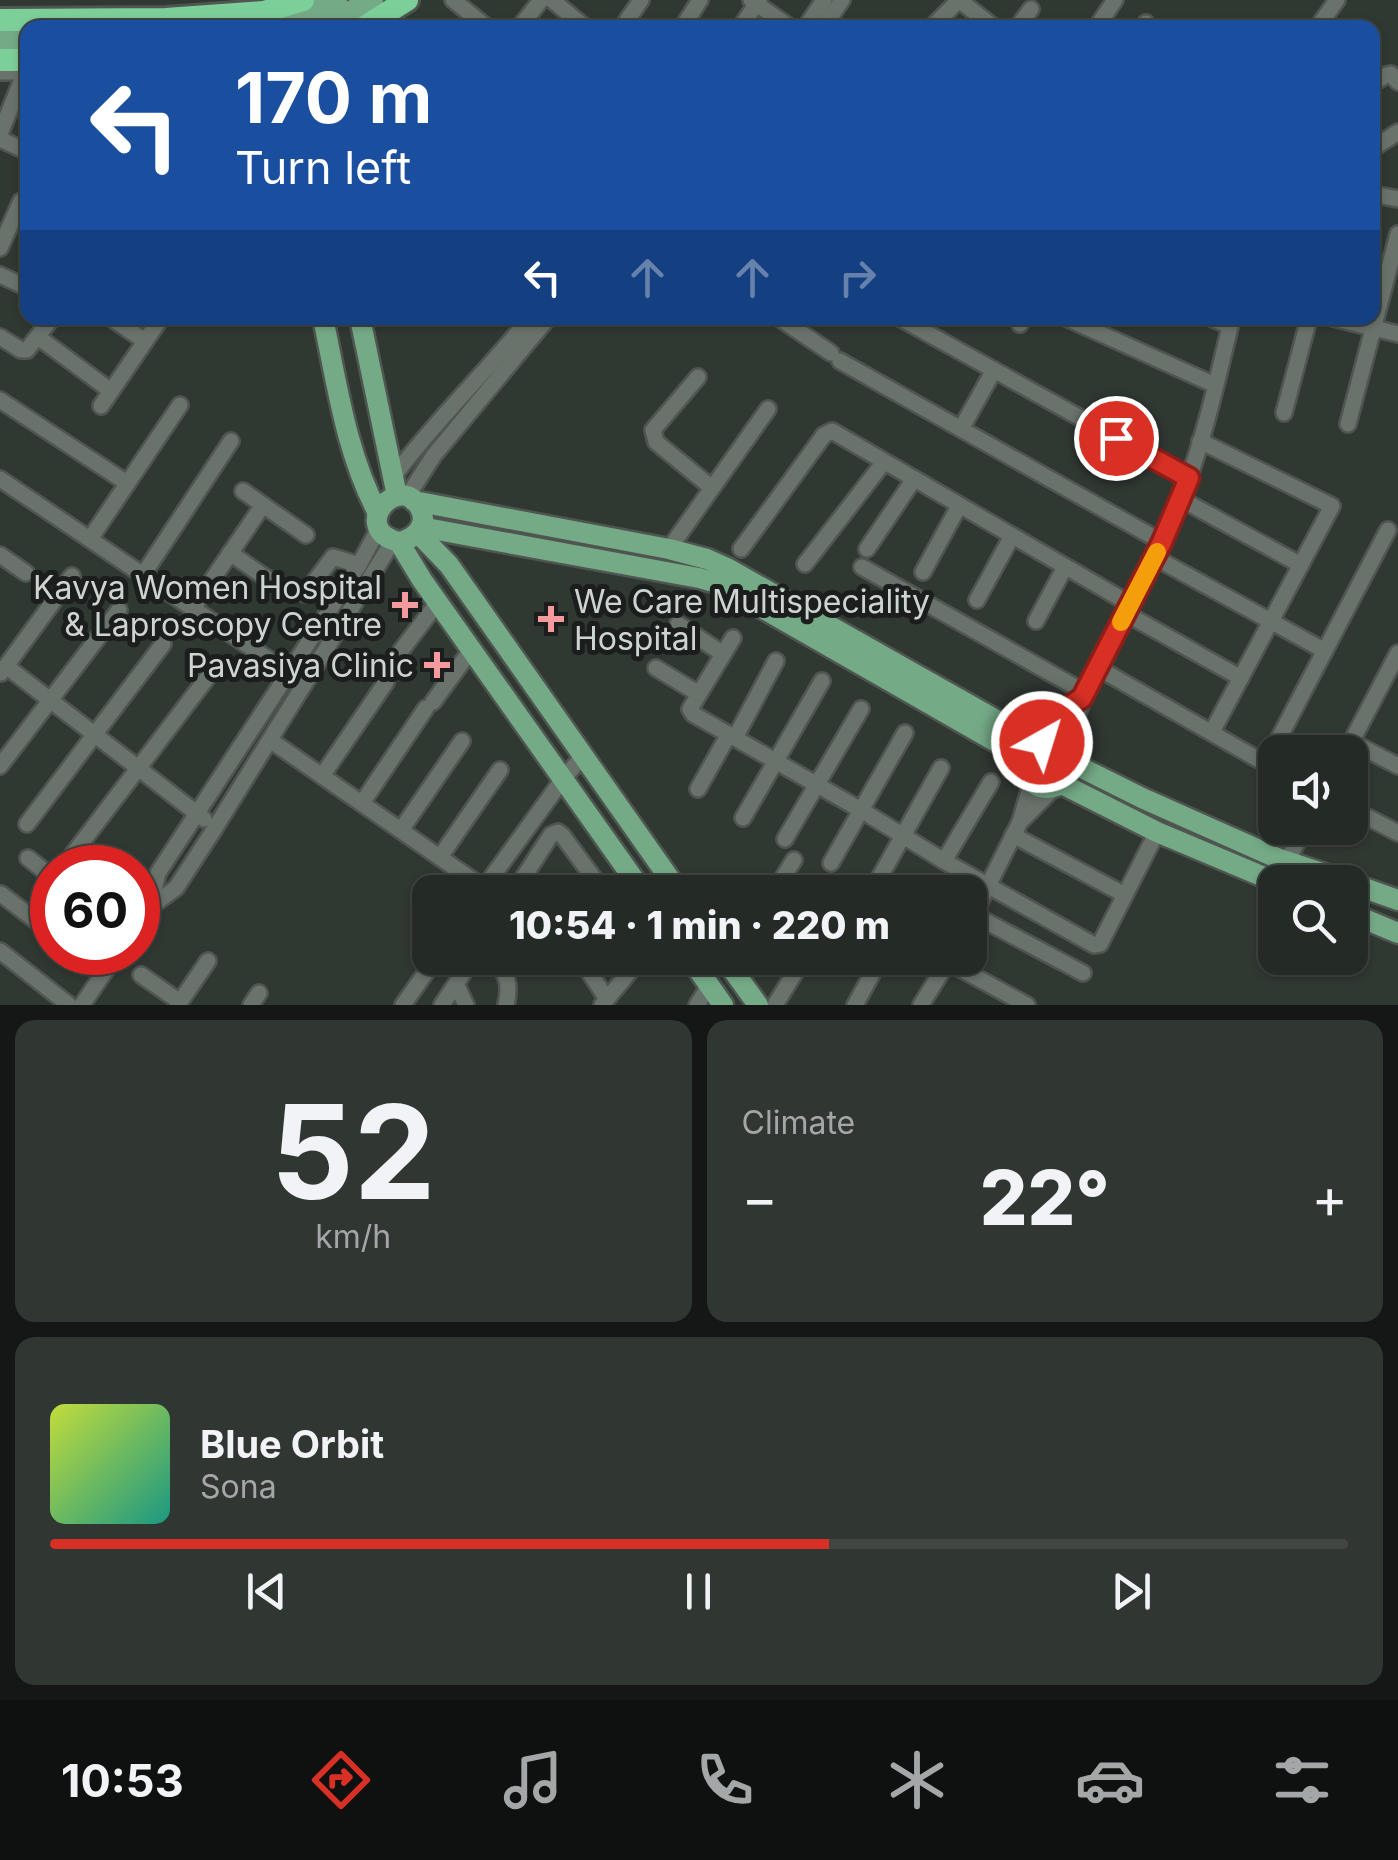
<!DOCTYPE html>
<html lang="en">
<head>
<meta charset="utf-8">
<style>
	body { margin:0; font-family:Inter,sans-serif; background:#303632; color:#f1f3f6; height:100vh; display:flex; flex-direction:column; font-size:38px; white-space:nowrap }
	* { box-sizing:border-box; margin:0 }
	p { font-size:32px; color:#a3a7a7 }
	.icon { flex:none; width:55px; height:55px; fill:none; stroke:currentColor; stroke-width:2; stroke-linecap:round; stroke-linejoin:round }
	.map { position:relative; height:1005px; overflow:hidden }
	.sheet { display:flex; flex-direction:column; gap:15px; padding:15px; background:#141715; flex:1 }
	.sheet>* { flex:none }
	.banner { position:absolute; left:20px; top:20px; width:1360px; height:305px; border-radius:20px; box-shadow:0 2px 8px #0004,0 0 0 2px #414643; background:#1a4fa0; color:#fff; overflow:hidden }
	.fabs { position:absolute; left:1258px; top:735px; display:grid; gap:20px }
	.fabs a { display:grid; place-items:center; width:110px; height:110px; border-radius:20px; background:#242a26; box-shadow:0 2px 8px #0004,0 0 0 2px #414643; font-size:50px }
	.speed { position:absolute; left:30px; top:845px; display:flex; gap:20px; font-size:50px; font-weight:700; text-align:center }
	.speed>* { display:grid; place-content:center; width:130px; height:130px; border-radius:50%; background:#242a26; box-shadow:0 2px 8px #0004,0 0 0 2px #414643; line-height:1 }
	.speed .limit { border:15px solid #d22; background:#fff; color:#111 }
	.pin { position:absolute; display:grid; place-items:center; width:85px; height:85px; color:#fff; margin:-42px; border:5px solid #fff; border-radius:50%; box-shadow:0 2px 10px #0007 }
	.me { position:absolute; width:110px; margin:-55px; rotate:39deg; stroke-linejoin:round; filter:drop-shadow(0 0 8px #0008) }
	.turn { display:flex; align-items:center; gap:35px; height:210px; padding:0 50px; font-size:45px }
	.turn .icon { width:130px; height:130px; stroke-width:2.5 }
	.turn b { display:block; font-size:70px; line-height:85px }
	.lanes { display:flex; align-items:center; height:95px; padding:0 50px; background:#0003; justify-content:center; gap:50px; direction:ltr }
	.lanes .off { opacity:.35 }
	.big { font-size:75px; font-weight:800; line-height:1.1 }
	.sheet .card { flex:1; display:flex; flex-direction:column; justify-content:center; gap:15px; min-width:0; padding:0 35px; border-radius:20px; background:#303632 }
	.sheet .dial { align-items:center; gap:0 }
	.dial b { font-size:130px; line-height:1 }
	.song { display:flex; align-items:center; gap:30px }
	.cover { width:120px; height:120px; border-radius:15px; background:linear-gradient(135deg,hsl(70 70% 55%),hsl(170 70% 35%)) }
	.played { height:10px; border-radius:5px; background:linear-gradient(90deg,#d93025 60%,#414643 60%) }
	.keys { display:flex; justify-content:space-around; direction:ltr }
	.heat { display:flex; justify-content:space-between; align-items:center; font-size:55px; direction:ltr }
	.sheet .tiles { flex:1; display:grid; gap:15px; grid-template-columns:1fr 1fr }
	.card:last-child { grid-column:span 2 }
	.trip { position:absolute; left:412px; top:875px; width:575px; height:100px; border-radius:20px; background:#242a26; box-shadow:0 2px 8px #0004,0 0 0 2px #414643; font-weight:800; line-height:100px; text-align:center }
	.dock { display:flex; height:160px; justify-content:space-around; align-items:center; background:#0e110f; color:#a3a7a7 }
	.dock .icon { width:70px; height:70px }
	.dock .active { color:#d93025 }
	.dock b { font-size:45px; color:#f1f3f6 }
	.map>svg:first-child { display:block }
</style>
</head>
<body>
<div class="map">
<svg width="1398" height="1005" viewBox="0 0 1398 1005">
	<rect width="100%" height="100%" fill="#303832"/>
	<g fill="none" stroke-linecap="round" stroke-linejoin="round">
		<defs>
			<g id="minor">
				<path d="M453,0L488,28"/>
				<path d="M552,0L586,28"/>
				<path d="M751,0L791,28"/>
				<path d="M959,0L995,28"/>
				<path d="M626,22L641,0"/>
				<path d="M519,28L541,0"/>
				<path d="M682,28L700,0"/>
				<path d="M740,28L759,0"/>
				<path d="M805,28L824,0"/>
				<path d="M823,28L842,0"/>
				<path d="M931,28L959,0"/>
				<path d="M1017,28L1031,9"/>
				<path d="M1096,28L1115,0"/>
				<path d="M1144,28L1146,23"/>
				<path d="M1317,28L1337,0"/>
				<path d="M0,72H28"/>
				<path d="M1372,84L1386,75L1391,74L1398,82"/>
				<path d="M0,134L25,72"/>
				<path d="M0,139L28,152"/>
				<path d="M1372,149L1398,132"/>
				<path d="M1372,194L1398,199"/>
				<path d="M0,248L21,201"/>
				<path d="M0,275L28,288"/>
				<path d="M111,318L145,341"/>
				<path d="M779,318L831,353"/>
				<path d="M900,318L1189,478"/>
				<path d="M1066,318L1215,385"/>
				<path d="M1211,318L1230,326"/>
				<path d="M1333,318L1398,334"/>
				<path d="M1020,324L1023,318"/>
				<path d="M0,337L21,350H27L52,318"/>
				<path d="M38,337L111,391"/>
				<path d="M840,361L1162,542"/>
				<path d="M698,377L653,430L656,442L712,488"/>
				<path d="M0,400L127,483"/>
				<path d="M101,406L161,318"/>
				<path d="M1284,413L1309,318"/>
				<path d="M1348,424L1398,234"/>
				<path d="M961,429L994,370"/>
				<path d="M1200,441L1332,506L1212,732"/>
				<path d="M393,477C435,421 486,372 530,318"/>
				<path d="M0,479L289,673"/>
				<path d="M243,491L306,535"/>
				<path d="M407,497L434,455L548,318"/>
				<path d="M1181,499L1301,565"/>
				<path d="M90,539L180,405"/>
				<path d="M669,549L768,409"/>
				<path d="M741,549L824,435L832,431L1130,604"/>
				<path d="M867,549L914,479"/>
				<path d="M230,553L275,584"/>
				<path d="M0,555L26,573"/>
				<path d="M1154,557L1325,651"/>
				<path d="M805,564L884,462"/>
				<path d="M862,567L1084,692"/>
				<path d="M923,572L959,506"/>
				<path d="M143,575L231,441"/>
				<path d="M305,594L333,557L359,565"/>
				<path d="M977,600L1012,536"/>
				<path d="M193,608L263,505"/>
				<path d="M1125,613L1241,678"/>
				<path d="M1036,621L1065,567"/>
				<path d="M678,624L723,654"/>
				<path d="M733,638L690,709L693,714L861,810L944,861L1094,945L1100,944L1157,832"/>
				<path d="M391,664L438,602"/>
				<path d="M6,666L204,819"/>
				<path d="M656,668L699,694"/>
				<path d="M1098,668L1275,769"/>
				<path d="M1,673L72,576"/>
				<path d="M433,702L471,650"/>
				<path d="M735,738L776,661"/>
				<path d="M270,740L484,888"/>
				<path d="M1051,742L1074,703L1082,698C1113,630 1155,566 1182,497C1204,440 1218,377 1232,318"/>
				<path d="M1352,742L1398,766"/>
				<path d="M1065,748L1082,702"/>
				<path d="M1346,752L1398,653"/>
				<path d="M1266,763L1388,530"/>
				<path d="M0,766L119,610"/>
				<path d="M322,776L386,682"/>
				<path d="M698,789L729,734"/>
				<path d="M362,803L426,708"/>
				<path d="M1350,808L1398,833"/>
				<path d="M743,818L822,681"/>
				<path d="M1020,822L1032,781"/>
				<path d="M27,824L163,644"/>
				<path d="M401,830L462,741"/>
				<path d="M1013,835L1125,895"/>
				<path d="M785,839L861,709"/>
				<path d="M73,854L207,678"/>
				<path d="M440,857L500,770"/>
				<path d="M28,858L52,877"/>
				<path d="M944,861L991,782"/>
				<path d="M1287,861L1305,828"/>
				<path d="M831,863L905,733"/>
				<path d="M527,873L539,892"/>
				<path d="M872,891L941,768"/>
				<path d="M481,892L563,779L583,756"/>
				<path d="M514,892L551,835L558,832L562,835L604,892"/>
				<path d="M575,892L590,873"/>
				<path d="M774,892L794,860"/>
				<path d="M844,892L848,886"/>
				<path d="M1,894L52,933"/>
				<path d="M150,907L158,873L359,565L379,528"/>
				<path d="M974,915L1083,973"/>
				<path d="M970,922L1020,822L1055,787"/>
				<path d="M138,925L150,907L176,888L215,828L393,541"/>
				<path d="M0,951L69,1005"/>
				<path d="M493,958C507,974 511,983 506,1005"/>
				<path d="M580,958L607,999"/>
				<path d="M948,962L1027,1005"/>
				<path d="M141,975L180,1002"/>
				<path d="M456,984L466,1005"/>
				<path d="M82,1005L118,952"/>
				<path d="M178,1005L208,961"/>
				<path d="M251,1005L259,993"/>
				<path d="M403,1005L436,958"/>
				<path d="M442,1005L473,958"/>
				<path d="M602,1005L641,958"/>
				<path d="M697,1005L709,986"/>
				<path d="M775,1005L804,958"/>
				<path d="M855,1005L877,965"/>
				<path d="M921,1005L950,958"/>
			</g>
			<g id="major">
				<path d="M264,28L296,18L337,0"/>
				<path d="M316,28L373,0"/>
				<path d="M0,40L28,39"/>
				<path d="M323,318C337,384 346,453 378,513"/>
				<path d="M360,318L397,496"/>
				<path d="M414,501L669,549L707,559L727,568L1005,725L1042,742"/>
				<path d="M421,527L699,578L720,584L1026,759"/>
				<path d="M418,533L449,565L679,892"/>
				<path d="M399,542C415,539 429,525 420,508C400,470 347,529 399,542L422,580L643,892"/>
				<path d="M1072,763L1142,798L1277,858L1349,882"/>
				<path d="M1062,784C1074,772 1076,752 1058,744C1017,724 1012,806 1062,784L1157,832L1276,882"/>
				<path d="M1350,883L1398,900"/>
				<path d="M1350,913L1398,933"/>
				<path d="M690,958L723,1005"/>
				<path d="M724,958L758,1005"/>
			</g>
			<g id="highway">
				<path d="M0,20L166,19L264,12L303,0"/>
				<path d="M363,28L407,0"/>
				<path d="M0,60H28"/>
			</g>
		</defs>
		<use href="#minor" stroke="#4f5551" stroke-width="20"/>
		<use href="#major" stroke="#4f5551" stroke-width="25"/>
		<use href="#highway" stroke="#4f5551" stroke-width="28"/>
		<use href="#minor" stroke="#69726b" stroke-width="15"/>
		<use href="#major" stroke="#75aa87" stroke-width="20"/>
		<use href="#highway" stroke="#7dcf9a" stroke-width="22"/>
	</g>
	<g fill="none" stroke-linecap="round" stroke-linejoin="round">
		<defs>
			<path id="route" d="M1042,742H1050L1074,703L1082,698L1162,542L1189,478L1116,438"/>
		</defs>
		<use href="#route" stroke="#8d1f18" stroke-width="25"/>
		<use href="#route" stroke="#d93025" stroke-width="18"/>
		<path stroke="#f59e0b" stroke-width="18" d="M1121,622L1157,552"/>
	</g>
	<g fill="#f59b9d" stroke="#1b1e1c" stroke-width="4">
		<path d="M400 590h10v10h10v10h-10v10h-10v-10h-10v-10h10z"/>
		<path d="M546 604h10v10h10v10h-10v10h-10v-10h-10v-10h10z"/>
		<path d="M432 650h10v10h10v10h-10v10h-10v-10h-10v-10h10z"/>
	</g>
	<g text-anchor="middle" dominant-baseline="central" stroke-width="10" stroke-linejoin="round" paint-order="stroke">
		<g font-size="32" fill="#ced4d0" stroke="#1b1e1c" text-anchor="end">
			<text x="382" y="587">Kavya Women Hospital<tspan x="382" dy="37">&amp; Laproscopy Centre</tspan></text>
			<text x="574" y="601" text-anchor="start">We Care Multispeciality<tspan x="574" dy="37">Hospital</tspan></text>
			<text x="414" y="665">Pavasiya Clinic</text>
		</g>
	</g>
</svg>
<div class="fabs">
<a><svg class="icon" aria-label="sound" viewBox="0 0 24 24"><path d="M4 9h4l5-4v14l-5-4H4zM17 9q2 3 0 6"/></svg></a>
<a><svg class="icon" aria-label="search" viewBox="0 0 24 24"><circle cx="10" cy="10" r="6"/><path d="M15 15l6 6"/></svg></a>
</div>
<div class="speed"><div class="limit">60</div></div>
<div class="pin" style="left:1116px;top:438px;background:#d93025"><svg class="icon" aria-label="arrive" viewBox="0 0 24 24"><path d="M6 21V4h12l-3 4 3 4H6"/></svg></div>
<svg class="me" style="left:1042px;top:742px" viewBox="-20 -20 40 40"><circle r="17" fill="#d93025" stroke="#fff" stroke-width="3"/><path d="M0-11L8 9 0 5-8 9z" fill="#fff"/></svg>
<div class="trip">10:54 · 1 min · 220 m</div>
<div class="banner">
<div class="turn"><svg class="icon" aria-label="left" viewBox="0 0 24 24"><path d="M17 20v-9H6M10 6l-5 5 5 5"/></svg><div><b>170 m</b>Turn left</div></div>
<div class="lanes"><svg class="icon" aria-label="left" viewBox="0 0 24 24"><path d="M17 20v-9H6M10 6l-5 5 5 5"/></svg><svg class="icon off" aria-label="ahead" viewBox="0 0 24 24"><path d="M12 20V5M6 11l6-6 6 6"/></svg><svg class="icon off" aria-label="ahead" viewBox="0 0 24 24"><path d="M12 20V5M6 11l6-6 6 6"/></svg><svg class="icon off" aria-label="right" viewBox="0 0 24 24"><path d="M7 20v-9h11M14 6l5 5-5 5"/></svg></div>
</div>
</div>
<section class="sheet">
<div class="tiles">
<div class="card dial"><b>52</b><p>km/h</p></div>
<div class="card"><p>Climate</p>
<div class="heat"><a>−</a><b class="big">22°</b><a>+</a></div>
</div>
<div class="card">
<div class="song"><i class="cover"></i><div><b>Blue Orbit</b><p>Sona</p></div></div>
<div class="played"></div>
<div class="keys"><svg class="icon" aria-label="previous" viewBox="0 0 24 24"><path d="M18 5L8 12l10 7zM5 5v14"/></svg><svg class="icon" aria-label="pause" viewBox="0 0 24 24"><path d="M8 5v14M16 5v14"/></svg><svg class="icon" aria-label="next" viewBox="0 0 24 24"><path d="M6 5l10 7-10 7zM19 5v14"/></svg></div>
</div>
</div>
</section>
<nav class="dock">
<b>10:53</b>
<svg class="icon active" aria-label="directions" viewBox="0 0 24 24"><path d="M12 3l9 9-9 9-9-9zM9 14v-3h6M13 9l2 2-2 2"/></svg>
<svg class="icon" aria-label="music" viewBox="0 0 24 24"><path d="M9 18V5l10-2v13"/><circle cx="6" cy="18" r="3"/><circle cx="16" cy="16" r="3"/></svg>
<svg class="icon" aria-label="phone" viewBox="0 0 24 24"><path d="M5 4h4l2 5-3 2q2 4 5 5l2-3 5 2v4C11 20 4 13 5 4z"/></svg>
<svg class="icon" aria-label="climate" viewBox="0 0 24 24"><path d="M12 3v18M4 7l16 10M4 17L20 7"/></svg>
<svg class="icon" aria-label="car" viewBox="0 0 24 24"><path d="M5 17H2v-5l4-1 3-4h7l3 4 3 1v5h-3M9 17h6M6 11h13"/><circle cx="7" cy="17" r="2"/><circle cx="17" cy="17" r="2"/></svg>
<svg class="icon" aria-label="filters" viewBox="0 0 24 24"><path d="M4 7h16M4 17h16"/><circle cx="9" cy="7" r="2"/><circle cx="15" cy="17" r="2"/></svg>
</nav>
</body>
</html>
